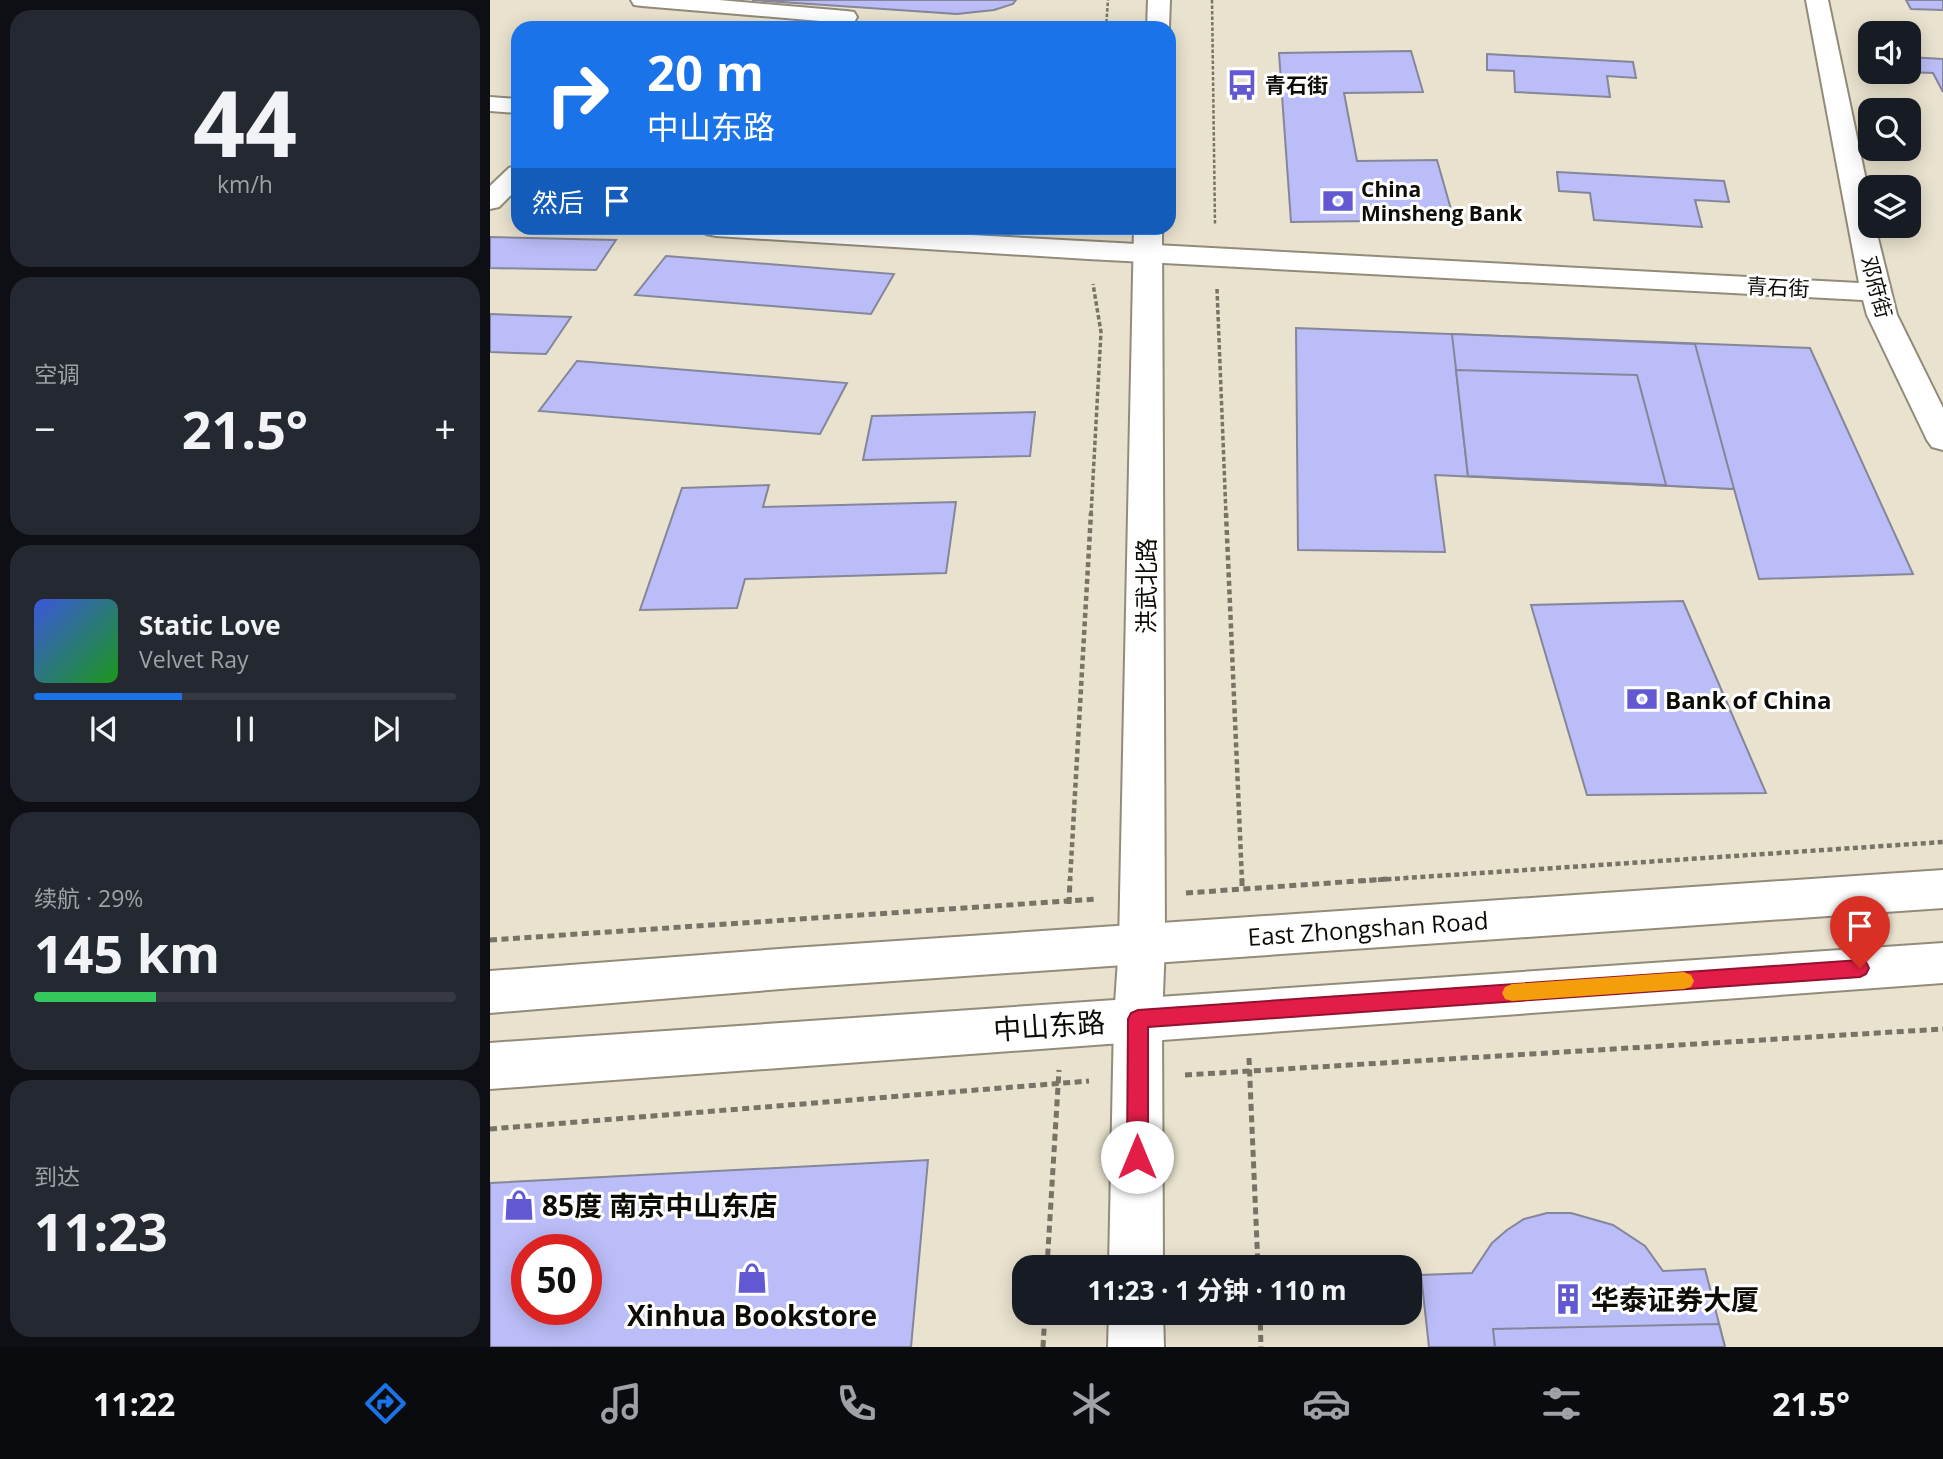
<!DOCTYPE html>
<html lang="zh">
<head>
<meta charset="utf-8">
<style>
	body { margin:0; font-family:"Open Sans","Noto Sans SC",sans-serif; background:#242831; color:#f1f3f6; height:100vh; display:flex; flex-direction:column; font-size:26px; white-space:nowrap }
	* { box-sizing:border-box; margin:0 }
	p { font-size:23px; color:#9ea1a6 }
	.icon { flex:none; width:38px; height:38px; fill:none; stroke:currentColor; stroke-width:2; stroke-linecap:round; stroke-linejoin:round }
	.map { position:relative; flex:1; overflow:hidden }
	.panel { display:flex; flex-direction:column; gap:10px; padding:10px; background:#0d0f14; width:490px }
	.panel>* { flex:none }
	.hud { position:absolute; left:21px; top:21px; width:665px; height:214px; border-radius:21px; box-shadow:0 4px 18px #0003; background:#1a73e8; color:#fff; overflow:hidden }
	.fabs { position:absolute; left:1368px; top:21px; display:grid; gap:14px }
	.fabs a { display:grid; place-items:center; width:63px; height:63px; border-radius:14px; background:#171b24; box-shadow:0 4px 18px #0003; font-size:35px }
	.speed { position:absolute; left:21px; top:1234px; display:flex; gap:14px; font-size:35px; font-weight:700; text-align:center }
	.speed>* { display:grid; place-content:center; width:91px; height:91px; border-radius:50%; background:#171b24; box-shadow:0 4px 18px #0003; line-height:1 }
	.speed .limit { border:10px solid #d22; background:#fff; color:#111 }
	.pin { position:absolute; display:grid; place-items:center; width:60px; height:60px; color:#fff; margin:-72px -30px; border-radius:50% 50% 50% 0; rotate:-45deg; box-shadow:0 0 7px #0007 }
	.pin .icon { rotate:45deg }
	.me { position:absolute; width:77px; margin:-38px; rotate:0deg; stroke-linejoin:round; filter:drop-shadow(0 0 5px #0008) }
	.turn { display:flex; align-items:center; gap:24px; height:147px; padding:0 21px; font-size:32px }
	.turn .icon { width:91px; height:91px; stroke-width:2.5 }
	.turn b { display:block; font-size:49px; line-height:60px }
	.then { display:flex; align-items:center; height:66px; padding:0 21px; background:#0003; gap:14px; font-size:26px }
	.big { font-size:52px; font-weight:700; line-height:1.1 }
	.panel .card { flex:1; display:flex; flex-direction:column; justify-content:center; gap:10px; min-width:0; padding:0 24px; border-radius:21px; background:#242831 }
	.panel .dial { align-items:center; gap:0 }
	.dial b { font-size:91px; line-height:1 }
	.song { display:flex; align-items:center; gap:21px }
	.cover { width:84px; height:84px; border-radius:10px; background:linear-gradient(135deg,hsl(230 70% 55%),hsl(120 70% 35%)) }
	.played { height:7px; border-radius:4px; background:linear-gradient(90deg,#1a73e8 35%,#363941 35%) }
	.keys { display:flex; justify-content:space-around; direction:ltr }
	.heat { display:flex; justify-content:space-between; align-items:center; font-size:38px; direction:ltr }
	.charge { height:10px; border-radius:5px; background:linear-gradient(90deg,#34c759 29%,#363941 0) }
	.trip { position:absolute; left:522px; top:1255px; width:410px; height:70px; border-radius:21px; background:#171b24; box-shadow:0 4px 18px #0003; font-weight:700; line-height:70px; text-align:center }
	.tab-bar { display:flex; height:112px; justify-content:space-around; align-items:center; background:#090b0e; color:#9ea1a6 }
	.tab-bar .icon { width:49px; height:49px }
	.tab-bar .active { color:#1a73e8 }
	.tab-bar b { font-size:32px; color:#f1f3f6 }
	main { display:flex; flex:1; min-height:0 }
	.map>svg:first-child { display:block }
</style>
</head>
<body>
<main>
<section class="panel">
<div class="card dial"><b>44</b><p>km/h</p></div>
<div class="card"><p>空调</p>
<div class="heat"><a>−</a><b class="big">21.5°</b><a>+</a></div>
</div>
<div class="card">
<div class="song"><i class="cover"></i><div><b>Static Love</b><p>Velvet Ray</p></div></div>
<div class="played"></div>
<div class="keys"><svg class="icon" aria-label="previous" viewBox="0 0 24 24"><path d="M18 5L8 12l10 7zM5 5v14"/></svg><svg class="icon" aria-label="pause" viewBox="0 0 24 24"><path d="M8 5v14M16 5v14"/></svg><svg class="icon" aria-label="next" viewBox="0 0 24 24"><path d="M6 5l10 7-10 7zM19 5v14"/></svg></div>
</div>
<div class="card"><p>续航 · 29%</p><b class="big">145 km</b><div class="charge"></div></div>
<div class="card"><p>到达</p><b class="big">11:23</b></div>
</section>
<div class="map">
<svg width="1453" height="1347" viewBox="0 0 1453 1347">
	<rect width="100%" height="100%" fill="#e9e2ce"/>
	<g fill="#babdf7" stroke="#858699" stroke-width="2" fill-rule="evenodd">
		<path d="M262,0H526L523,4L504,10L467,14Z"/>
		<path d="M1416,0H1453V10L1421,9Z"/>
		<path d="M921,51L933,92L854,93L867,161L947,160L964,220L801,222L789,53Z"/>
		<path d="M997,54L1143,62L1146,78L1117,76L1120,97L1025,92L1024,71L997,70Z"/>
		<path d="M1419,57L1453,59V92L1443,73L1415,72H1419Z"/>
		<path d="M1067,172L1234,181L1239,202L1205,200L1212,227L1104,220L1100,193L1069,191Z"/>
		<path d="M0,237L126,240L106,270L0,268Z"/>
		<path d="M176,256L404,274L381,314L145,295Z"/>
		<path d="M0,314L81,317L56,354L0,352Z"/>
		<path d="M806,328L1320,348L1423,574L1269,579L1244,489L945,475L955,552L808,550Z"/>
		<path d="M962,334L1205,344L1244,489L978,476Z"/>
		<path d="M87,361L357,383L330,434L49,411Z"/>
		<path d="M966,370L1147,375L1176,485L978,476Z"/>
		<path d="M545,412L540,456L373,460L382,416Z"/>
		<path d="M279,485L273,507L466,502L456,573L255,579L247,608L150,610L192,488Z"/>
		<path d="M1193,601L1276,793L1097,795L1041,605Z"/>
		<path d="M438,1160L421,1347H0V1183ZM37,1250H96V1309H37Z"/>
		<path d="M1057,1213H1081L1123,1225L1155,1246L1173,1271L1215,1269L1235,1347H939L931,1275L982,1273L1002,1243L1017,1230L1034,1219Z"/>
		<path d="M1229,1324L1235,1347H1005L1003,1329Z"/>
	</g>
	<g fill="none" stroke-linecap="round" stroke-linejoin="round">
		<defs>
			<g id="street">
				<path d="M141,0H229L356,11L364,12L367,17L361,28H339L342,22L152,6L144,5Z"/>
				<path d="M1316,0H1338L1381,204V226H1385L1407,315L1453,408V450L1442,447L1437,440L1377,315L1373,300L598,259L226,236L216,234L212,228H350L1369,283Z"/>
				<path d="M0,97L28,99V113L0,111Z"/>
				<path d="M28,165V188L9,207L0,209V186L19,168Z"/>
			</g>
			<g id="secondary">
				<path d="M658,0H680L679,28H657Z"/>
				<path d="M644,228H672L675,944L672,1019L673,1267H619L624,1019L629,944Z"/>
				<path d="M619,1312H673L674,1347H618Z"/>
			</g>
			<g id="primary">
				<path d="M1453,870V908L303,988L0,1013V971L303,948Z"/>
				<path d="M1453,943V983L0,1089V1043Z"/>
			</g>
		</defs>
		<use href="#street" stroke="#928b79" stroke-width="4"/>
		<use href="#secondary" stroke="#928b79" stroke-width="4"/>
		<use href="#primary" stroke="#928b79" stroke-width="4"/>
		<g stroke="#777366" stroke-width="2.5" stroke-dasharray="3.5 2" stroke-linecap="butt">
			<path d="M722,0L725,224"/>
			<path d="M616,28L618,0"/>
		</g>
		<g stroke="#777366" stroke-width="3.5" stroke-dasharray="4.5 2.5" stroke-linecap="butt">
			<path d="M727,289L736,515"/>
			<path d="M601,515L611,332L603,284"/>
		</g>
		<g stroke="#777366" stroke-width="4.5" stroke-dasharray="5 3.5" stroke-linecap="butt">
			<path d="M736,513L752,881"/>
			<path d="M580,881L601,513"/>
			<path d="M871,881L1453,842"/>
		</g>
		<g stroke="#777366" stroke-width="5" stroke-dasharray="7 4.5" stroke-linecap="butt">
			<path d="M752,879V888"/>
			<path d="M696,893L897,879"/>
			<path d="M579,904L580,879"/>
			<path d="M0,940L607,899"/>
			<path d="M759,1058L768,1267"/>
			<path d="M695,1075L1453,1029"/>
			<path d="M0,1129L599,1081"/>
			<path d="M557,1267L569,1070"/>
			<path d="M770,1312L771,1347"/>
			<path d="M553,1347L555,1312"/>
		</g>
		<use href="#street" fill="#fff" fill-rule="evenodd"/>
		<use href="#secondary" fill="#fff" fill-rule="evenodd"/>
		<use href="#primary" fill="#fff" fill-rule="evenodd"/>
	</g>
	<path fill="#e11d48" stroke="#92132f" stroke-width="2" d="M1370,960L1376,962L1379,968L1376,974L1370,977L658,1027V1157L655,1164L647,1167L640,1164L637,1157L638,1019L641,1013L648,1010Z"/>
	<path fill="#f59e0b" d="M1194,972L1201,975L1204,981L1201,987L1194,989L1022,1001L1015,999L1012,993L1015,987L1022,984Z"/>
	<defs>
		<symbol id="bus-bare" viewBox="-9 -9 18 18"><path d="M-5-6H5V4H4V6H2V4H-2V6H-4V4H-5ZM-3.5-4V0h7V-4ZM-3.5 1.2v1.5H-2V1.2ZM2 1.2v1.5H3.5V1.2Z" fill="#6259d2" stroke="#fff" stroke-width="2.5" paint-order="stroke"/></symbol>
		<symbol id="bank-bare" viewBox="-9 -9 18 18"><path d="M-6-4H6V4H-6ZM0-2.3a2.3 2.3 0 1 0 0 4.6a2.3 2.3 0 1 0 0-4.6Z" fill="#6259d2" stroke="#fff" stroke-width="2.5" paint-order="stroke"/></symbol>
		<symbol id="shop-bare" viewBox="-9 -9 18 18"><path d="M-5-2.5h2.3a2.7 3.5 0 0 1 5.4 0H5L5.5 6h-11ZM-1.5-2.5h3a1.5 2.3 0 0 0-3 0Z" fill="#6259d2" stroke="#fff" stroke-width="2.5" paint-order="stroke"/></symbol>
		<symbol id="building-bare" viewBox="-9 -9 18 18"><path d="M-4-6H4V6H1V3H-1V6H-4ZM-2.5-4.3h1.7v1.8h-1.7ZM.8-4.3h1.7v1.8H.8ZM-2.5-1h1.7V.8h-1.7ZM.8-1h1.7V.8H.8Z" fill="#6259d2" stroke="#fff" stroke-width="2.5" paint-order="stroke"/></symbol>
	</defs>
	<g fill-rule="evenodd">
		<use href="#bus-bare" x="730" y="63" width="44" height="44"/>
		<use href="#bank-bare" x="826" y="179" width="44" height="44"/>
		<use href="#bank-bare" x="1130" y="677" width="44" height="44"/>
		<use href="#shop-bare" x="7" y="1183" width="44" height="44"/>
		<use href="#shop-bare" x="240" y="1256" width="44" height="44"/>
		<use href="#building-bare" x="1056" y="1277" width="44" height="44"/>
	</g>
	<g text-anchor="middle" dominant-baseline="central" stroke-width="6" stroke-linejoin="round" paint-order="stroke">
		<g font-size="21" font-weight="bold" fill="#0e0c06" stroke="#fff" text-anchor="start">
			<text x="775" y="85">青石街</text>
			<text x="871" y="189">China<tspan x="871" dy="24">Minsheng Bank</tspan></text>
		</g>
		<g font-size="21" fill="#0e0c06" stroke="#fff">
			<text transform="translate(1288 287) rotate(3)">青石街</text>
			<text transform="translate(1387 287) rotate(75)">邓府街</text>
		</g>
		<g font-size="24" fill="#0e0c06" stroke="#fff">
			<text transform="translate(655 586) rotate(-90)">洪武北路</text>
			<text transform="translate(878 928) rotate(-4)">East Zhongshan Road</text>
		</g>
		<g font-size="24" font-weight="bold" fill="#0e0c06" stroke="#fff" text-anchor="start">
			<text x="1175" y="699">Bank of China</text>
		</g>
		<g font-size="28" fill="#0e0c06" stroke="#fff">
			<text transform="translate(559 1025) rotate(-4)">中山东路</text>
		</g>
		<g font-size="28" font-weight="bold" fill="#0e0c06" stroke="#fff" text-anchor="start">
			<text x="52" y="1205">85度 南京中山东店</text>
			<text x="1101" y="1299">华泰证券大厦</text>
			<text x="262" y="1315" text-anchor="middle">Xinhua Bookstore</text>
		</g>
	</g>
</svg>
<div class="fabs">
<a><svg class="icon" aria-label="sound" viewBox="0 0 24 24"><path d="M4 9h4l5-4v14l-5-4H4zM17 9q2 3 0 6"/></svg></a>
<a><svg class="icon" aria-label="search" viewBox="0 0 24 24"><circle cx="10" cy="10" r="6"/><path d="M15 15l6 6"/></svg></a>
<a><svg class="icon" aria-label="layers" viewBox="0 0 24 24"><path d="M12 4l9 5-9 5-9-5zM3 14l9 5 9-5"/></svg></a>
</div>
<div class="speed"><div class="limit">50</div></div>
<div class="pin" style="left:1370px;top:968px;background:#d93025"><svg class="icon" aria-label="arrive" viewBox="0 0 24 24"><path d="M6 21V4h12l-3 4 3 4H6"/></svg></div>
<svg class="me" style="left:647px;top:1157px" viewBox="-20 -20 40 40"><circle r="19" fill="#fff"/><path d="M0-13L10 11 0 6-10 11z" fill="#e11d48"/></svg>
<div class="trip">11:23 · 1 分钟 · 110 m</div>
<div class="hud">
<div class="turn"><svg class="icon" aria-label="right" viewBox="0 0 24 24"><path d="M7 20v-9h11M14 6l5 5-5 5"/></svg><div><b>20 m</b>中山东路</div></div>
<div class="then">然后<svg class="icon" aria-label="arrive" viewBox="0 0 24 24"><path d="M6 21V4h12l-3 4 3 4H6"/></svg></div>
</div>
</div>
</main>
<nav class="tab-bar">
<b>11:22</b>
<svg class="icon active" aria-label="directions" viewBox="0 0 24 24"><path d="M12 3l9 9-9 9-9-9zM9 14v-3h6M13 9l2 2-2 2"/></svg>
<svg class="icon" aria-label="music" viewBox="0 0 24 24"><path d="M9 18V5l10-2v13"/><circle cx="6" cy="18" r="3"/><circle cx="16" cy="16" r="3"/></svg>
<svg class="icon" aria-label="phone" viewBox="0 0 24 24"><path d="M5 4h4l2 5-3 2q2 4 5 5l2-3 5 2v4C11 20 4 13 5 4z"/></svg>
<svg class="icon" aria-label="climate" viewBox="0 0 24 24"><path d="M12 3v18M4 7l16 10M4 17L20 7"/></svg>
<svg class="icon" aria-label="car" viewBox="0 0 24 24"><path d="M5 17H2v-5l4-1 3-4h7l3 4 3 1v5h-3M9 17h6M6 11h13"/><circle cx="7" cy="17" r="2"/><circle cx="17" cy="17" r="2"/></svg>
<svg class="icon" aria-label="filters" viewBox="0 0 24 24"><path d="M4 7h16M4 17h16"/><circle cx="9" cy="7" r="2"/><circle cx="15" cy="17" r="2"/></svg>
<b>21.5°</b>
</nav>
</body>
</html>
